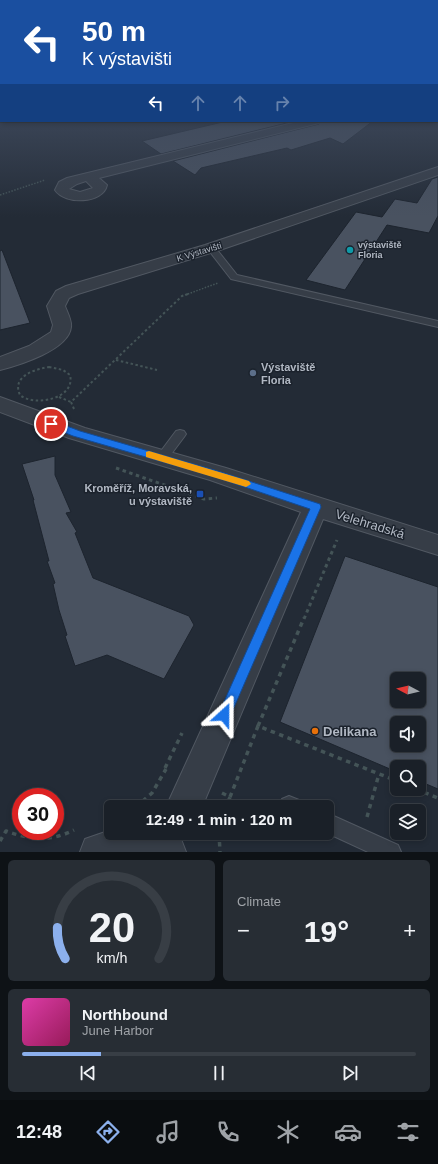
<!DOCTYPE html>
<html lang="en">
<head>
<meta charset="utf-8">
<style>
	body { margin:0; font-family:Helvetica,sans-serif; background:#272d34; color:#f1f3f6; height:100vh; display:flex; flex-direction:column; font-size:15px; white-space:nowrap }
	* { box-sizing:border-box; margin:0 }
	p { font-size:13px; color:#9fa3a8 }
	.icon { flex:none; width:22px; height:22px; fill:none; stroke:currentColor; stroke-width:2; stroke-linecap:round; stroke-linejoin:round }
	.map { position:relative; height:852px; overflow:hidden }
	.panel { display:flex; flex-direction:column; gap:8px; padding:8px; background:#0e1216; flex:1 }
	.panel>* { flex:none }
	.guide { position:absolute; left:0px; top:0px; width:438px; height:122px; box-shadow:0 2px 6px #0003,0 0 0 1px #383e45; background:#1a4fa0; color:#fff; overflow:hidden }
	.needle { width:26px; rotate:277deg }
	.tools { position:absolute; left:390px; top:672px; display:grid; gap:8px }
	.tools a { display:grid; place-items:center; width:36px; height:36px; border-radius:6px; background:#1a2028; box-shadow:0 2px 6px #0003,0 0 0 1px #383e45; font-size:20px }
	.speed { position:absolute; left:12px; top:788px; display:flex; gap:8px; font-size:20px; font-weight:700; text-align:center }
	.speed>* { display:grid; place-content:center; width:52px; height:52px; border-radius:50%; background:#1a2028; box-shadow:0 2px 6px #0003,0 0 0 1px #383e45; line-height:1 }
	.speed .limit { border:6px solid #d22; background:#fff; color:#111 }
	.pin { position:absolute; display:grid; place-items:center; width:34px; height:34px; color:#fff; margin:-17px; border:2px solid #fff; border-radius:50%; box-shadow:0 1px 4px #0007 }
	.me { position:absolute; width:44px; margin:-22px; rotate:24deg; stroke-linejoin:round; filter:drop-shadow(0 0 3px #0008) }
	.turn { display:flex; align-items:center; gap:14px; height:84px; padding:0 16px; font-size:18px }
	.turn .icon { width:52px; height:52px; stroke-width:2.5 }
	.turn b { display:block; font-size:28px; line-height:34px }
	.lanes { display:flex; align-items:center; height:38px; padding:0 16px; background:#0003; justify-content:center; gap:20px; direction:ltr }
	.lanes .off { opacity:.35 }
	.big { font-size:30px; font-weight:700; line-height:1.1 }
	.panel .tile { flex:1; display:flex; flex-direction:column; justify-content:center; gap:6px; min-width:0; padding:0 14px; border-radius:6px; background:#272d34 }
	.panel .dial { align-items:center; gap:0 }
	.dial svg { height:104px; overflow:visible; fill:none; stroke:#383e45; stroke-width:7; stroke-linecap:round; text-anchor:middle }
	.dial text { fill:#f1f3f6; stroke:none }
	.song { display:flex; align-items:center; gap:12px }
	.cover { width:48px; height:48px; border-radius:6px; background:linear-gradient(135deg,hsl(320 70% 55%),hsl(330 70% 35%)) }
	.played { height:4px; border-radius:2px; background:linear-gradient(90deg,#8cb0ed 20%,#383e45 20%) }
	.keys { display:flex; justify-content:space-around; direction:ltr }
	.heat { display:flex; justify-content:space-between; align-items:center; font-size:22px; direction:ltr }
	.panel .tiles { flex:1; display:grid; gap:8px; grid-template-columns:1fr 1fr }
	.tile:last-child { grid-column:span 2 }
	.trip { position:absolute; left:104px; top:800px; width:230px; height:40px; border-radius:6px; background:#1a2028; box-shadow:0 2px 6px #0003,0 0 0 1px #383e45; font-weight:700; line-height:40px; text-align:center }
	.dock { display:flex; height:64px; justify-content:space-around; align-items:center; background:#0a0d10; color:#9fa3a8 }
	.dock .icon { width:28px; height:28px }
	.dock .active { color:#8cb0ed }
	.dock b { font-size:18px; color:#f1f3f6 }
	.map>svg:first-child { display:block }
</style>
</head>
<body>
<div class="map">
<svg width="438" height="852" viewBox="0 0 438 852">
	<rect width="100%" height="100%" fill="#232b36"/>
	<g fill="#495260" stroke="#1d242e" fill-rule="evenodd">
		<path d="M227,121H295L161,154L142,141Z"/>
		<path d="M322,121H373L343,144L330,138L291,150L287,148L201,168L195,175L173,161L319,124Z"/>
		<path d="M438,177V216L429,233L387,225L345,290L306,280L356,212L382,217L395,199L417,203L432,179Z"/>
		<path d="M2,250L30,323L0,330V251Z"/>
		<path d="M55,456V475L71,512L66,513L77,532L75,533L93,578L189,616L194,625L164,679L107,655L75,666L65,636L67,635L59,610L53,584L55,583L47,561H49L33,500H34L22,464Z"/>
		<path d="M345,556L438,587V789L419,781V767H397V772L280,722ZM397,679H419V701H397ZM397,723H419V745H397Z"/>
	</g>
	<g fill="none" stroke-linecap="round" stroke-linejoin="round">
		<defs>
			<g id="lane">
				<path d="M211,245L214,246L237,275L438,321V327L231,279L207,248Z"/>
				<path d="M180,430L184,431L186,434L184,437L166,461H158L156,458L158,455L176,431Z"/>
				<path d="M289,796L299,800L302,807H280L282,799Z"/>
				<path d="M327,813L398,845L401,852H368L327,833Z"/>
			</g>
			<g id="street">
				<path d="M437,115H438V121H435H437Z"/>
				<path d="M301,121H321L319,123L99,178L107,185C103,204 65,205 55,190L59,182L67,178ZM86,181L93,188L80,192L69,189L77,184Z"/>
				<path d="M438,167V175L217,251L78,294L69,298L65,306C67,312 72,320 71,327C69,350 19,365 0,370V357L29,346L51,332L53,325L47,306L56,291L66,286L205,245Z"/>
				<path d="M0,397L85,428L226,468L438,535V555L323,519L202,807H166L301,512L210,480L69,438L0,412Z"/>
				<path d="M111,830V833H170L181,839L186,852H80L85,839Z"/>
			</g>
		</defs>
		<use href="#lane" stroke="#515862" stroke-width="2"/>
		<use href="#street" stroke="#515862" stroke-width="2"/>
		<g stroke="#445457" stroke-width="1.5" stroke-dasharray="1.5 1.5" stroke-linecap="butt">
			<path d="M0,195L45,180"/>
			<path d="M185,295L218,283"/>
		</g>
		<g stroke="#445457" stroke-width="2" stroke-dasharray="2.5 2.5" stroke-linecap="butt">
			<path d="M116,360L157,370"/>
			<path d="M49,367L63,370L70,375C76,399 34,407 20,395C11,376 36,369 49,367Z"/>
			<path d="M59,397L71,402"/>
			<path d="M74,409L71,402L182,296L188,294"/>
		</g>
		<g stroke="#445457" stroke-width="3" stroke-dasharray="3.5 3.5" stroke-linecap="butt">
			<path d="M116,468L204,499L217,498"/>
			<path d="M304,619L337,540"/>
		</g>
		<g stroke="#445457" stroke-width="3.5" stroke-dasharray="4.5 4.5" stroke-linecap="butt">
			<path d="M258,726L304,618"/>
			<path d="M165,768L182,733"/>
			<path d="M416,789L438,798"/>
			<path d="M222,793L230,797L226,807"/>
			<path d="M230,797L258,726L397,781"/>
			<path d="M136,807L152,793L166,769"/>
			<path d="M367,817L379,774"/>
			<path d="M219,833L220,852"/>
			<path d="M0,841L6,831C31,840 50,842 74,830"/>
		</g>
		<use href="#lane" fill="#363d47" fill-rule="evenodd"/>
		<use href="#street" fill="#363d47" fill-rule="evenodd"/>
	</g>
	<linearGradient id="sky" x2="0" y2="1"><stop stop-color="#13181e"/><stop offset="0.45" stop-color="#3f4a5d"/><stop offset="1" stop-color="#3f4a5d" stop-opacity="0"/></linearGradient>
	<rect width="438" height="217" fill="url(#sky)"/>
	<path fill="#1a73e8" stroke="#114b97" d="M51,420L80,431L221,472L320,504L321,507L229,719L224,721L220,719L218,715L310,509L215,477L73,436L48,426L47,424Z"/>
	<path fill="#f59e0b" d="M149,451L249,481L251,484L246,487L146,457V452Z"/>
	<circle fill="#0f9aa8" stroke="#1b222c" stroke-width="1.5" cx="350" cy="250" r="4"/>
	<circle fill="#5c6f8a" stroke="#1b222c" stroke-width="1.5" cx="253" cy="373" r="4"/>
	<rect fill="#1a4fb4" stroke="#1b222c" stroke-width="1.5" x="196" y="490" width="8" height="8" rx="2"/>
	<circle fill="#e8710a" stroke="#1b222c" stroke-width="1.5" cx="315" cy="731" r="4"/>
	<g text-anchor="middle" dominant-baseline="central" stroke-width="3" stroke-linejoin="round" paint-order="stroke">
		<g font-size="9" font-weight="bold" fill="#b1b8c3" stroke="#1b222c" text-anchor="start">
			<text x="358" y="245">výstaviště<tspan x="358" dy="10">Floria</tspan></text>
		</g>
		<g font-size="9" fill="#b1b8c3" stroke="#1b222c">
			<text transform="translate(199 252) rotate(-17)">K Výstavišti</text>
		</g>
		<g font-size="11" font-weight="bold" fill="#b1b8c3" stroke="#1b222c" text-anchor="start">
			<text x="261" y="367">Výstaviště<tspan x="261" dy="13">Floria</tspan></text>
			<text x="192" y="488" text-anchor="end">Kroměříž, Moravská,<tspan x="192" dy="13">u výstaviště</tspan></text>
		</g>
		<g font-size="13" fill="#b1b8c3" stroke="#1b222c">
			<text transform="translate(370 524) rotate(17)">Velehradská</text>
		</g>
		<g font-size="13" font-weight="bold" fill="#b1b8c3" stroke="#1b222c" text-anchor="start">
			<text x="323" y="731">Delikana</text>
		</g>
	</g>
</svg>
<div class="tools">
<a><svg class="needle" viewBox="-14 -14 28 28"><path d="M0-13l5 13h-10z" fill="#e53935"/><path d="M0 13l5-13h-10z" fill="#9fa3a8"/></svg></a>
<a><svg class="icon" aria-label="sound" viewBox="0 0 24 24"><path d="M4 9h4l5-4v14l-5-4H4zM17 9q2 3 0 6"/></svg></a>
<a><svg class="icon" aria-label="search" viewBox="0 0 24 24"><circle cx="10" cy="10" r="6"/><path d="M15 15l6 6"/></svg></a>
<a><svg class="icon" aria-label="layers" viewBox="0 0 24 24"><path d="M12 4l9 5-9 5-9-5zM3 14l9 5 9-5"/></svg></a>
</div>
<div class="speed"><div class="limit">30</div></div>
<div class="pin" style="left:51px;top:424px;background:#d93025"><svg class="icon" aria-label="arrive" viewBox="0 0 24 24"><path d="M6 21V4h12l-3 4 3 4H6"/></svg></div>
<svg class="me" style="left:224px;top:715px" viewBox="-20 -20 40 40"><path d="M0-17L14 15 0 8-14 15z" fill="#1a73e8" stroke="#fff" stroke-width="4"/></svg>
<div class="trip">12:49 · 1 min · 120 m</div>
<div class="guide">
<div class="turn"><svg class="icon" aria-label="left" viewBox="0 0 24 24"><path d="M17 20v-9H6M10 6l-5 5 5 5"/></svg><div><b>50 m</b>K výstavišti</div></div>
<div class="lanes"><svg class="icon" aria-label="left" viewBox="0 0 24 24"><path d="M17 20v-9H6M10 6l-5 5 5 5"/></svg><svg class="icon off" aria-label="ahead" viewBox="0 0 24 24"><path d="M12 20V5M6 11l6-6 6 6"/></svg><svg class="icon off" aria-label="ahead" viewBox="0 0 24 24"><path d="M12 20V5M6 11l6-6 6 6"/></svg><svg class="icon off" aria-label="right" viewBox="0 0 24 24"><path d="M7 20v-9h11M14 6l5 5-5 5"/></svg></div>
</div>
</div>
<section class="panel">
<div class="tiles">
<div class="tile dial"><svg viewBox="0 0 100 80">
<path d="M14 69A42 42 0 1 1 86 69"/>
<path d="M14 69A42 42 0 0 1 8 45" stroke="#8cb0ed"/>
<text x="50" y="56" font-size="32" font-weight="700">20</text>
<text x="50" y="72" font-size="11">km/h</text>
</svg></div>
<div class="tile"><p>Climate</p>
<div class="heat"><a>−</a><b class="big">19°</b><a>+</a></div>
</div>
<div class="tile">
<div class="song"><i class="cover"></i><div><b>Northbound</b><p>June Harbor</p></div></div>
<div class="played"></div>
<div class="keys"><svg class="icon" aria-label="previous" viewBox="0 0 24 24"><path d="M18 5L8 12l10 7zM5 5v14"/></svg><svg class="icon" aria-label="pause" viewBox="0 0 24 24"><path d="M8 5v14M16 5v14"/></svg><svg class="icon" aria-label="next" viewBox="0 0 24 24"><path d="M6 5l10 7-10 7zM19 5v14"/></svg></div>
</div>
</div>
</section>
<nav class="dock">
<b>12:48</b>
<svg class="icon active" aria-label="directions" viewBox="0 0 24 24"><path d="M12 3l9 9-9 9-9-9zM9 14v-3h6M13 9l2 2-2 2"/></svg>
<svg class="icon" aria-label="music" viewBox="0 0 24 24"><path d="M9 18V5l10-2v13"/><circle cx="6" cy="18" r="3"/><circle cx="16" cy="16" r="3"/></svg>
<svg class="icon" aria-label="phone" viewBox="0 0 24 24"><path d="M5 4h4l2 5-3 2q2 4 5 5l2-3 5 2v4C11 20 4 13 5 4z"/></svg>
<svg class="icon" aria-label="climate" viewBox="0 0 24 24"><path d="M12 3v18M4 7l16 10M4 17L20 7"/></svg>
<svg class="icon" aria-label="car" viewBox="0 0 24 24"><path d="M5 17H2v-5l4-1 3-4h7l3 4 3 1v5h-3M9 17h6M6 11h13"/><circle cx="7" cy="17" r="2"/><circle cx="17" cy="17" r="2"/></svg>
<svg class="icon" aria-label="filters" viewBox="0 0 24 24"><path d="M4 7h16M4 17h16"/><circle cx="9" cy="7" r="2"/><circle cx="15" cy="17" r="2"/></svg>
</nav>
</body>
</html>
